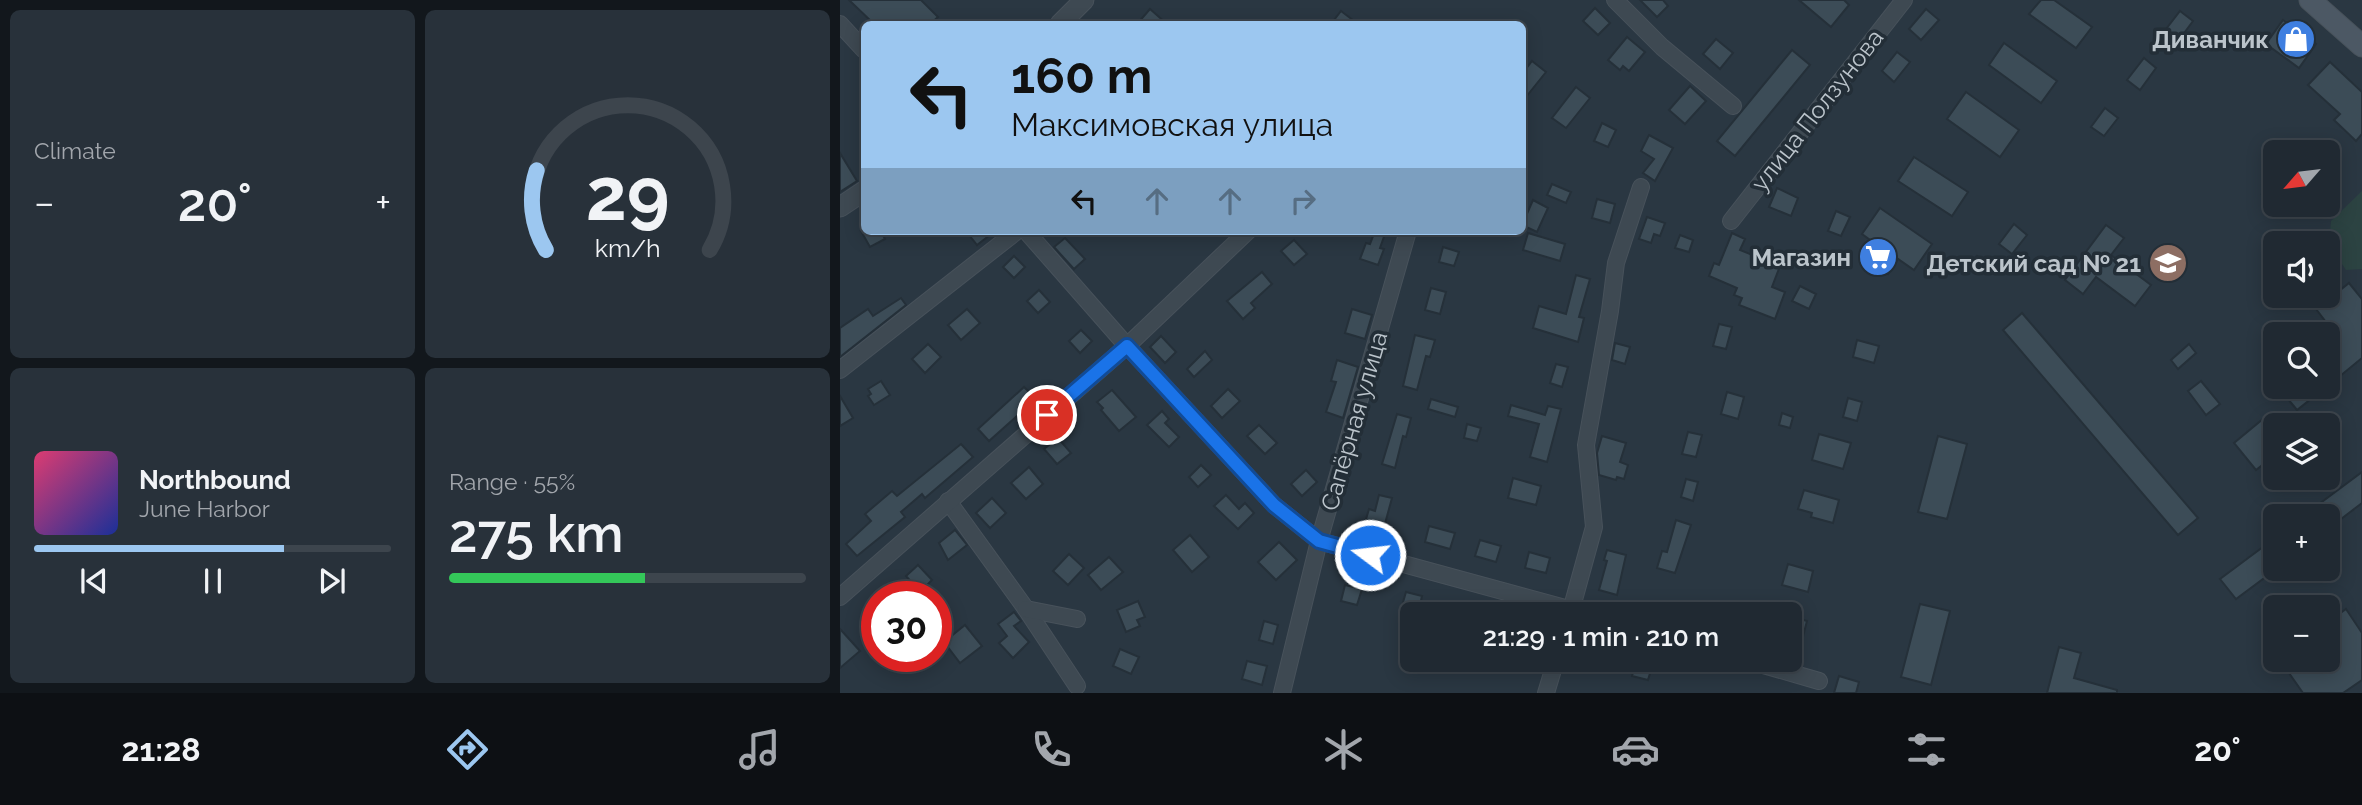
<!DOCTYPE html>
<html lang="en">
<head>
<meta charset="utf-8">
<style>
	body { margin:0; font-family:Raleway,sans-serif; background:#28313a; color:#f1f3f6; height:100vh; display:flex; flex-direction:column; font-size:26px; white-space:nowrap }
	* { box-sizing:border-box; margin:0 }
	p { font-size:23px; color:#a2a6ac }
	.icon { flex:none; width:38px; height:38px; fill:none; stroke:currentColor; stroke-width:2; stroke-linecap:round; stroke-linejoin:round }
	.map { position:relative; flex:1; overflow:hidden }
	.panel { display:flex; flex-direction:column; gap:10px; padding:10px; background:#12171c; width:840px }
	.panel>* { flex:none }
	.banner { position:absolute; left:21px; top:21px; width:665px; height:214px; border-radius:10px; box-shadow:0 4px 18px #0003,0 0 0 2px #3d454d; background:#9cc7f0; color:#111; overflow:hidden }
	.needle { width:46px; rotate:242deg }
	.fabs { position:absolute; left:1423px; top:140px; display:grid; gap:14px }
	.fabs a { display:grid; place-items:center; width:77px; height:77px; border-radius:10px; background:#202932; box-shadow:0 4px 18px #0003,0 0 0 2px #3d454d; font-size:35px }
	.speed { position:absolute; left:21px; top:581px; display:flex; gap:14px; font-size:35px; font-weight:700; text-align:center }
	.speed>* { display:grid; place-content:center; width:91px; height:91px; border-radius:50%; background:#202932; box-shadow:0 4px 18px #0003,0 0 0 2px #3d454d; line-height:1 }
	.speed .limit { border:10px solid #d22; background:#fff; color:#111 }
	.pin { position:absolute; display:grid; place-items:center; width:60px; height:60px; color:#fff; margin:-30px; border:4px solid #fff; border-radius:50%; box-shadow:0 2px 7px #0007 }
	.me { position:absolute; width:77px; margin:-38px; rotate:285deg; stroke-linejoin:round; filter:drop-shadow(0 0 5px #0008) }
	.turn { display:flex; align-items:center; gap:24px; height:147px; padding:0 35px; font-size:32px }
	.turn .icon { width:91px; height:91px; stroke-width:2.5 }
	.turn b { display:block; font-size:49px; line-height:60px }
	.lanes { display:flex; align-items:center; height:66px; padding:0 35px; background:#0003; justify-content:center; gap:35px; direction:ltr }
	.lanes .off { opacity:.35 }
	.big { font-size:52px; font-weight:600; line-height:1.1 }
	.panel .tile { flex:1; display:flex; flex-direction:column; justify-content:center; gap:10px; min-width:0; padding:0 24px; border-radius:10px; background:#28313a }
	.panel .dial { align-items:center; gap:0 }
	.dial svg { height:182px; overflow:visible; fill:none; stroke:#3d454d; stroke-width:7; stroke-linecap:round; text-anchor:middle }
	.dial text { fill:#f1f3f6; stroke:none }
	.song { display:flex; align-items:center; gap:21px }
	.cover { width:84px; height:84px; border-radius:10px; background:linear-gradient(135deg,hsl(340 70% 55%),hsl(230 70% 35%)) }
	.played { height:7px; border-radius:4px; background:linear-gradient(90deg,#9cc7f0 70%,#3d454d 70%) }
	.keys { display:flex; justify-content:space-around; direction:ltr }
	.heat { display:flex; justify-content:space-between; align-items:center; font-size:38px; direction:ltr }
	.charge { height:10px; border-radius:5px; background:linear-gradient(90deg,#34c759 55%,#3d454d 0) }
	.panel .tiles { flex:1; display:grid; gap:10px; grid-template-columns:repeat(2,1fr) }
	.trip { position:absolute; left:560px; top:602px; width:402px; height:70px; border-radius:10px; background:#202932; box-shadow:0 4px 18px #0003,0 0 0 2px #3d454d; font-weight:600; line-height:70px; text-align:center }
	.dock { display:flex; height:112px; justify-content:space-around; align-items:center; background:#0d1014; color:#a2a6ac }
	.dock .icon { width:49px; height:49px }
	.dock .current { color:#9cc7f0 }
	.dock b { font-size:32px; color:#f1f3f6 }
	main { display:flex; flex:1; min-height:0 }
	.map>svg:first-child { display:block }
</style>
</head>
<body>
<main>
<section class="panel">
<div class="tiles">
<div class="tile"><p>Climate</p>
<div class="heat"><a>−</a><b class="big">20°</b><a>+</a></div>
</div>
<div class="tile dial"><svg viewBox="0 0 100 80">
<path d="M14 69A42 42 0 1 1 86 69"/>
<path d="M14 69A42 42 0 0 1 10 34" stroke="#9cc7f0"/>
<text x="50" y="56" font-size="32" font-weight="700">29</text>
<text x="50" y="72" font-size="11">km/h</text>
</svg></div>
<div class="tile">
<div class="song"><i class="cover"></i><div><b>Northbound</b><p>June Harbor</p></div></div>
<div class="played"></div>
<div class="keys"><svg class="icon" aria-label="previous" viewBox="0 0 24 24"><path d="M18 5L8 12l10 7zM5 5v14"/></svg><svg class="icon" aria-label="pause" viewBox="0 0 24 24"><path d="M8 5v14M16 5v14"/></svg><svg class="icon" aria-label="next" viewBox="0 0 24 24"><path d="M6 5l10 7-10 7zM19 5v14"/></svg></div>
</div>
<div class="tile"><p>Range · 55%</p><b class="big">275 km</b><div class="charge"></div></div>
</div>
</section>
<div class="map">
<svg width="1522" height="693" viewBox="0 0 1522 693">
	<rect width="100%" height="100%" fill="#2a3742"/>
	<path fill="#2c4342" d="M1522,191V269L1506,270L1489,244L1491,221Z"/>
	<g fill="#3c4c57" stroke="#253039" stroke-width="2">
		<path d="M9,0H81L98,17L90,24H34Z"/>
		<path d="M800,0H823L828,6L817,17Z"/>
		<path d="M959,0H1004L1009,5L991,27Z"/>
		<path d="M1201,0H1214L1252,27L1236,48L1189,14Z"/>
		<path d="M755,8L770,23L758,35L743,21Z"/>
		<path d="M310,9L327,24H297Z"/>
		<path d="M1086,9L1099,20L1081,40L1069,29Z"/>
		<path d="M501,11L518,24H491Z"/>
		<path d="M1340,11L1353,21L1336,44L1323,33Z"/>
		<path d="M1443,20L1476,44L1459,68L1426,44Z"/>
		<path d="M787,37L805,52L789,71L783,66L780,70L768,60Z"/>
		<path d="M876,39L893,53L880,69L863,54Z"/>
		<path d="M1164,43L1217,81L1201,103L1149,65Z"/>
		<path d="M952,50L970,65L895,156L877,141Z"/>
		<path d="M1057,52L1070,62L1054,82L1042,71Z"/>
		<path d="M1304,58L1316,68L1300,90L1287,80Z"/>
		<path d="M692,61L706,72L682,102V74Z"/>
		<path d="M1490,62L1522,92V134L1516,141L1494,120L1500,114L1468,85Z"/>
		<path d="M850,86L866,101L845,124L829,110Z"/>
		<path d="M736,87L750,98L726,128L712,118Z"/>
		<path d="M1126,92L1179,130L1160,157L1107,119Z"/>
		<path d="M1265,108L1278,118L1264,136L1251,127Z"/>
		<path d="M762,123L776,130L768,147L754,141Z"/>
		<path d="M809,135L833,148L815,181L803,173L814,159L801,151Z"/>
		<path d="M0,153L17,181L0,192Z"/>
		<path d="M1074,157L1128,192L1112,216L1058,181Z"/>
		<path d="M1435,180V206L1422,194Z"/>
		<path d="M712,184L731,192L726,203L707,195Z"/>
		<path d="M937,188L958,198L951,216L929,207Z"/>
		<path d="M757,199L775,204L770,223L752,218Z"/>
		<path d="M693,200L708,208L697,232L682,225Z"/>
		<path d="M1040,208L1092,244L1074,270L1058,259L1048,274L1027,260L1037,245L1022,234Z"/>
		<path d="M996,211L1010,217L1001,236L988,231Z"/>
		<path d="M807,217L825,223L820,236L814,234L811,243L799,239Z"/>
		<path d="M1174,224L1187,235L1172,254L1159,244Z"/>
		<path d="M1266,225L1284,238L1271,255L1311,285L1295,306L1256,277L1243,294L1225,280Z"/>
		<path d="M21,231H41L45,239L30,247Z"/>
		<path d="M126,231H155L137,245Z"/>
		<path d="M535,231H546L540,248L544,249L538,265L520,259L526,243L530,244Z"/>
		<path d="M688,233L725,244L720,261L683,250Z"/>
		<path d="M892,233L905,239L900,250L940,266L932,287L945,292L935,319L899,305L902,298L894,295L897,288L869,276L874,263L879,265Z"/>
		<path d="M840,235L853,240L849,252L835,248Z"/>
		<path d="M225,238L245,259L234,269L214,247Z"/>
		<path d="M454,240L467,254L454,265L441,251Z"/>
		<path d="M603,247L619,252L614,266L599,262Z"/>
		<path d="M174,256L185,267L174,278L163,267Z"/>
		<path d="M1137,256L1149,265L1142,274L1131,265Z"/>
		<path d="M422,272L432,284L411,303L415,308L403,319L387,301Z"/>
		<path d="M736,275L750,279L739,317L744,318L738,342L693,328L699,306L726,314Z"/>
		<path d="M1488,277L1499,291L1509,283L1522,299V358L1488,386V334L1492,330L1476,309L1488,300Z"/>
		<path d="M960,286L976,294L969,309L952,301Z"/>
		<path d="M591,288L606,292L600,314L585,310Z"/>
		<path d="M199,290L210,302L198,313L187,301Z"/>
		<path d="M61,298L66,305L0,357V328L28,309L33,316Z"/>
		<path d="M127,309L140,323L121,340L108,325Z"/>
		<path d="M512,309L532,315L525,339L505,333Z"/>
		<path d="M1182,313L1358,518L1338,535L1163,330Z"/>
		<path d="M879,324L892,327L886,349L873,346Z"/>
		<path d="M241,330L252,341L240,353L229,341Z"/>
		<path d="M575,335L595,340L590,357L586,356L577,390L563,386Z"/>
		<path d="M321,336L336,352L325,363L310,347Z"/>
		<path d="M1017,340L1039,346L1034,363L1013,357Z"/>
		<path d="M775,343L790,347L785,364L772,360Z"/>
		<path d="M88,344L101,357L85,373L72,359Z"/>
		<path d="M1349,344L1356,353L1338,369L1331,360Z"/>
		<path d="M365,351L372,360L354,377L347,369Z"/>
		<path d="M497,360L518,367L503,418L486,412L496,382L491,381Z"/>
		<path d="M716,364L728,367L722,387L710,383Z"/>
		<path d="M41,381L50,395L34,405L28,396L31,394L28,389Z"/>
		<path d="M1361,381L1380,404L1366,415L1348,391Z"/>
		<path d="M184,387L196,399L149,441L138,429Z"/>
		<path d="M1438,387H1486L1457,410Z"/>
		<path d="M388,389L400,401L382,418L371,406Z"/>
		<path d="M272,390L296,417L279,431L261,410L263,408L257,402Z"/>
		<path d="M887,392L904,397L898,419L881,414Z"/>
		<path d="M0,396L13,418L0,426Z"/>
		<path d="M1008,398L1022,402L1017,421L1003,417Z"/>
		<path d="M591,399L618,407L615,417L588,409Z"/>
		<path d="M671,405L705,415L708,406L721,409L707,462L690,457L699,424L668,416Z"/>
		<path d="M322,411L329,419L325,423L339,437L329,447L307,425Z"/>
		<path d="M942,413L953,417L950,428L939,425Z"/>
		<path d="M557,414L571,418L566,437L563,436L555,468L542,464Z"/>
		<path d="M1429,414L1435,421V455L1416,470L1394,443Z"/>
		<path d="M627,424L641,428L637,441L624,438Z"/>
		<path d="M419,425L437,443L425,454L407,436Z"/>
		<path d="M848,432L862,435L856,457L842,454Z"/>
		<path d="M979,434L1011,443L1003,469L972,460Z"/>
		<path d="M762,436L786,443L780,462L788,465L784,479L777,477L776,480L759,475L757,453Z"/>
		<path d="M1098,436L1127,444L1107,519L1078,512Z"/>
		<path d="M218,438L231,453L217,464L204,449Z"/>
		<path d="M121,444L133,457L85,498L82,494L61,512L65,517L17,556L6,544L31,521L25,514L52,491L57,496Z"/>
		<path d="M361,465L371,475L358,487L349,477Z"/>
		<path d="M189,467L203,484L186,499L171,483Z"/>
		<path d="M466,470L477,482L462,496L451,484Z"/>
		<path d="M1522,472V503L1488,529V516H1463Z"/>
		<path d="M673,478L701,486L696,505L668,498Z"/>
		<path d="M846,479L858,482L853,501L841,497Z"/>
		<path d="M964,490L999,500L993,523L971,517L972,513L958,509Z"/>
		<path d="M386,495L399,509L405,503L414,513L398,529L374,506Z"/>
		<path d="M539,495L552,498L543,531L524,526L529,509L535,511Z"/>
		<path d="M152,498L166,513L150,528L136,513Z"/>
		<path d="M836,520L851,525L835,573L817,568L822,551L827,552Z"/>
		<path d="M589,526L615,533L610,549L585,542Z"/>
		<path d="M115,530L127,545L108,560L99,543Z"/>
		<path d="M350,535L369,557L352,572L333,550Z"/>
		<path d="M1435,538V570L1396,599L1380,579Z"/>
		<path d="M640,540L661,546L656,562L635,556Z"/>
		<path d="M439,542L457,560L436,580L418,562Z"/>
		<path d="M767,550L786,555L777,595L759,590L767,561L764,560Z"/>
		<path d="M689,552L710,558L706,573L685,568Z"/>
		<path d="M229,554L244,568L228,585L213,571Z"/>
		<path d="M269,557L283,572L261,590L248,575Z"/>
		<path d="M948,564L973,571L968,592L942,585Z"/>
		<path d="M78,565L92,580L80,592L66,576Z"/>
		<path d="M505,585L522,589L517,605L501,601Z"/>
		<path d="M566,592L582,596L578,614L561,609Z"/>
		<path d="M298,601L305,617L297,620L300,626L286,632L277,610Z"/>
		<path d="M37,602V630L23,614Z"/>
		<path d="M1080,604L1110,611L1091,685L1061,677Z"/>
		<path d="M1506,609L1522,633V680L1503,693H1463L1449,673L1468,660H1488V644L1495,639L1488,628V622Z"/>
		<path d="M174,612L181,621L174,626L189,642L173,658L159,643L167,636L158,624Z"/>
		<path d="M950,616L967,621L961,644L950,641Z"/>
		<path d="M424,621L438,625L433,644L419,640Z"/>
		<path d="M125,625L142,646L120,663L104,642Z"/>
		<path d="M0,629L20,651L0,668Z"/>
		<path d="M1219,647L1241,653L1234,678L1277,690V693H1207Z"/>
		<path d="M280,649L299,657L291,674L273,666Z"/>
		<path d="M726,660H759L755,671L726,663Z"/>
		<path d="M797,660H814L808,680L792,676Z"/>
		<path d="M407,661L427,666L422,685L402,679Z"/>
		<path d="M999,676L1019,682L1016,693H994Z"/>
	</g>
	<g fill="none" stroke-linecap="round" stroke-linejoin="round">
		<defs>
			<g id="minor">
				<path d="M775,0L822,47L893,106"/>
				<path d="M0,24L24,50"/>
				<path d="M891,221L1064,0"/>
				<path d="M186,231L287,346L434,505L479,541L747,614"/>
				<path d="M0,370L177,231"/>
				<path d="M108,501L186,609L237,686"/>
				<path d="M0,597L287,346L408,231"/>
				<path d="M186,609L237,619"/>
				<path d="M730,614L754,527L746,445L770,311L776,263L801,187"/>
				<path d="M906,660L979,681"/>
				<path d="M442,693L479,541L568,231"/>
				<path d="M706,693L716,660"/>
			</g>
			<g id="tertiary">
				<path d="M220,24L244,0"/>
				<path d="M0,207L24,191"/>
			</g>
			<path id="secondary" d="M1470,0L1522,46"/>
		</defs>
		<use href="#minor" stroke="#48525b" stroke-width="18"/>
		<use href="#tertiary" stroke="#48525b" stroke-width="21"/>
		<use href="#secondary" stroke="#48525b" stroke-width="23"/>
		<use href="#minor" stroke="#3e4952" stroke-width="16"/>
		<use href="#tertiary" stroke="#3e4952" stroke-width="19"/>
		<use href="#secondary" stroke="#4c5864" stroke-width="21"/>
	</g>
	<g fill="none" stroke-linecap="round" stroke-linejoin="round">
		<defs>
			<path id="route" d="M207,415L287,346L434,505L479,541L530,555"/>
		</defs>
		<use href="#route" stroke="#114b97" stroke-width="18"/>
		<use href="#route" stroke="#1a73e8" stroke-width="12"/>
	</g>
	<defs>
		<symbol id="shop-disc" viewBox="-11 -11 22 22"><circle r="9.5" fill="#3f7fe0" stroke="#232e37"/><path d="M-5-2.5h2.3a2.7 3.5 0 0 1 5.4 0H5L5.5 6h-11ZM-1.5-2.5h3a1.5 2.3 0 0 0-3 0Z" fill="#fff"/></symbol>
		<symbol id="supermarket-disc" viewBox="-11 -11 22 22"><circle r="9.5" fill="#3f7fe0" stroke="#232e37"/><path d="M-6-5.5h2.5l.6 2H6L4.5 2H-2.5L-4.4-4H-6ZM-1.5 3.2a1.3 1.3 0 1 0 .1 0ZM3 3.2a1.3 1.3 0 1 0 .1 0Z" fill="#fff"/></symbol>
		<symbol id="school-disc" viewBox="-11 -11 22 22"><circle r="9.5" fill="#8d6e63" stroke="#232e37"/><path d="M0-5L7-2L0 1L-7-2ZM-4 1L0 2.5L4 1V4Q0 6-4 4Z" fill="#fff"/></symbol>
	</defs>
	<g fill-rule="evenodd">
		<use href="#shop-disc" x="1434" y="17" width="44" height="44"/>
		<use href="#supermarket-disc" x="1016" y="235" width="44" height="44"/>
		<use href="#school-disc" x="1306" y="241" width="44" height="44"/>
	</g>
	<g text-anchor="middle" dominant-baseline="central" stroke-width="7" stroke-linejoin="round" paint-order="stroke">
		<g font-size="24" font-weight="bold" fill="#bbc4cb" stroke="#232e37" text-anchor="end">
			<text x="1429" y="39">Диванчик</text>
			<text x="1011" y="257">Магазин</text>
			<text x="1301" y="263">Детский сад № 21</text>
		</g>
		<g font-size="24" fill="#bbc4cb" stroke="#232e37">
			<text transform="translate(977 110) rotate(-52)">улица Ползунова</text>
			<text transform="translate(514 421) rotate(-74)">Сапёрная улица</text>
		</g>
	</g>
</svg>
<div class="fabs">
<a><svg class="needle" viewBox="-14 -14 28 28"><path d="M0-13l5 13h-10z" fill="#e53935"/><path d="M0 13l5-13h-10z" fill="#a2a6ac"/></svg></a>
<a><svg class="icon" aria-label="sound" viewBox="0 0 24 24"><path d="M4 9h4l5-4v14l-5-4H4zM17 9q2 3 0 6"/></svg></a>
<a><svg class="icon" aria-label="search" viewBox="0 0 24 24"><circle cx="10" cy="10" r="6"/><path d="M15 15l6 6"/></svg></a>
<a><svg class="icon" aria-label="layers" viewBox="0 0 24 24"><path d="M12 4l9 5-9 5-9-5zM3 14l9 5 9-5"/></svg></a>
<a>+</a>
<a>−</a>
</div>
<div class="speed"><div class="limit">30</div></div>
<div class="pin" style="left:207px;top:415px;background:#d93025"><svg class="icon" aria-label="arrive" viewBox="0 0 24 24"><path d="M6 21V4h12l-3 4 3 4H6"/></svg></div>
<svg class="me" style="left:530px;top:555px" viewBox="-20 -20 40 40"><circle r="17" fill="#1a73e8" stroke="#fff" stroke-width="3"/><path d="M0-11L8 9 0 5-8 9z" fill="#fff"/></svg>
<div class="trip">21:29 · 1 min · 210 m</div>
<div class="banner">
<div class="turn"><svg class="icon" aria-label="left" viewBox="0 0 24 24"><path d="M17 20v-9H6M10 6l-5 5 5 5"/></svg><div><b>160 m</b>Максимовская улица</div></div>
<div class="lanes"><svg class="icon" aria-label="left" viewBox="0 0 24 24"><path d="M17 20v-9H6M10 6l-5 5 5 5"/></svg><svg class="icon off" aria-label="ahead" viewBox="0 0 24 24"><path d="M12 20V5M6 11l6-6 6 6"/></svg><svg class="icon off" aria-label="ahead" viewBox="0 0 24 24"><path d="M12 20V5M6 11l6-6 6 6"/></svg><svg class="icon off" aria-label="right" viewBox="0 0 24 24"><path d="M7 20v-9h11M14 6l5 5-5 5"/></svg></div>
</div>
</div>
</main>
<nav class="dock">
<b>21:28</b>
<svg class="icon current" aria-label="directions" viewBox="0 0 24 24"><path d="M12 3l9 9-9 9-9-9zM9 14v-3h6M13 9l2 2-2 2"/></svg>
<svg class="icon" aria-label="music" viewBox="0 0 24 24"><path d="M9 18V5l10-2v13"/><circle cx="6" cy="18" r="3"/><circle cx="16" cy="16" r="3"/></svg>
<svg class="icon" aria-label="phone" viewBox="0 0 24 24"><path d="M5 4h4l2 5-3 2q2 4 5 5l2-3 5 2v4C11 20 4 13 5 4z"/></svg>
<svg class="icon" aria-label="climate" viewBox="0 0 24 24"><path d="M12 3v18M4 7l16 10M4 17L20 7"/></svg>
<svg class="icon" aria-label="car" viewBox="0 0 24 24"><path d="M5 17H2v-5l4-1 3-4h7l3 4 3 1v5h-3M9 17h6M6 11h13"/><circle cx="7" cy="17" r="2"/><circle cx="17" cy="17" r="2"/></svg>
<svg class="icon" aria-label="filters" viewBox="0 0 24 24"><path d="M4 7h16M4 17h16"/><circle cx="9" cy="7" r="2"/><circle cx="15" cy="17" r="2"/></svg>
<b>20°</b>
</nav>
</body>
</html>
